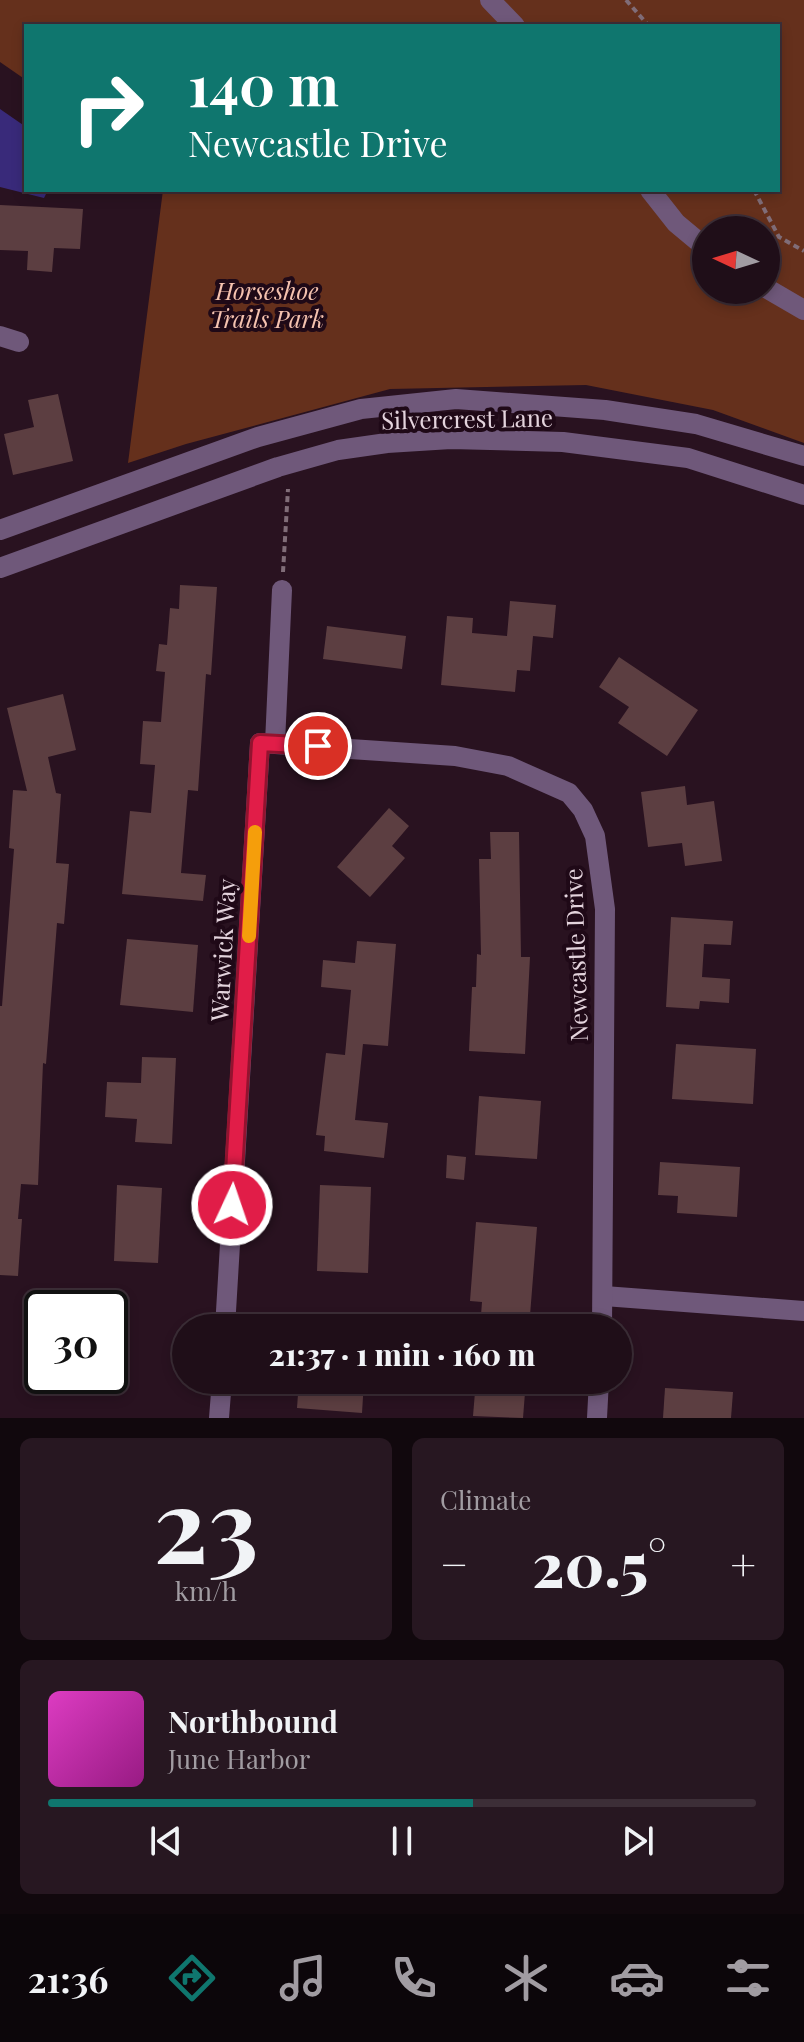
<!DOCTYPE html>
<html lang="en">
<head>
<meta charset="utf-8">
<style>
	body { margin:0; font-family:"Playfair Display",serif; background:#271721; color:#f1f3f6; height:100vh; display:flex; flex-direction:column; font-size:30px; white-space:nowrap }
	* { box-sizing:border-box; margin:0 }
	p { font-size:26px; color:#a19ca2 }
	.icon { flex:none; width:44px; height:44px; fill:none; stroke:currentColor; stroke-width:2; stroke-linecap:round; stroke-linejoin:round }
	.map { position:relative; height:1418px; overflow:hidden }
	.details { display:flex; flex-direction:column; gap:20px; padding:20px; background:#11080d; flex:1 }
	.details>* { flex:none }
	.banner { position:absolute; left:24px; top:24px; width:756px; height:168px; border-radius:0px; box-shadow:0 4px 12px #0003,0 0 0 2px #3c2e37; background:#0f766e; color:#fff; overflow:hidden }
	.needle { width:52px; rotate:274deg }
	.fabs { position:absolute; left:692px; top:216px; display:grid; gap:16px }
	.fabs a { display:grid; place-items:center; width:88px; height:88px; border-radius:50%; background:#1f0e18; box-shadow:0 4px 12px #0003,0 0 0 2px #3c2e37; font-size:40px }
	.speed { position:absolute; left:24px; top:1290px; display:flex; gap:16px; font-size:40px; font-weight:700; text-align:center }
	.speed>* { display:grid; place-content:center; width:104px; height:104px; border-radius:50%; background:#1f0e18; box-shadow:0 4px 12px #0003,0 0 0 2px #3c2e37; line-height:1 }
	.speed .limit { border:4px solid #111; border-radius:12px; background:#fff; color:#111 }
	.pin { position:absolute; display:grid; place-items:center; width:68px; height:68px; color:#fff; margin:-34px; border:4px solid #fff; border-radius:50%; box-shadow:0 2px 8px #0007 }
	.me { position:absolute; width:88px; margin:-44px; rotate:3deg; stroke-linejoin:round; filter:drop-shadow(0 0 6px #0008) }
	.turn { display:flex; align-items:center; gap:28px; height:168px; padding:0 32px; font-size:36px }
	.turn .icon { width:104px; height:104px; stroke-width:2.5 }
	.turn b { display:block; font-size:56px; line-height:68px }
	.big { font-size:60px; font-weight:800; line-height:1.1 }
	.details .widget { flex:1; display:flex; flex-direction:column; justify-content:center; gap:12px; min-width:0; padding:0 28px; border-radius:12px; background:#271721 }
	.details .dial { align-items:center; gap:0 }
	.dial b { font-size:104px; line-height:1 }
	.song { display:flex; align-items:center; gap:24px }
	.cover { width:96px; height:96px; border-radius:12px; background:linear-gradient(135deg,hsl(310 70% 55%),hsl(310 70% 35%)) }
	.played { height:8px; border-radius:4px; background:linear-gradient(90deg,#0f766e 60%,#3c2e37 60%) }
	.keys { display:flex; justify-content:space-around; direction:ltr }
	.heat { display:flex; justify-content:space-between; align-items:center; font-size:44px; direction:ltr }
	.details .tiles { flex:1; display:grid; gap:20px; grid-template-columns:1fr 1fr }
	.widget:last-child { grid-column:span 2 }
	.trip { position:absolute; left:172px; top:1314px; width:460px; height:80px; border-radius:40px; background:#1f0e18; box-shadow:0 4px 12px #0003,0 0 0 2px #3c2e37; font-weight:800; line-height:80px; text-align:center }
	.tab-bar { display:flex; height:128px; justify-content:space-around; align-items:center; background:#0c060a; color:#a19ca2 }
	.tab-bar .icon { width:56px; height:56px }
	.tab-bar .selected { color:#0f766e }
	.tab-bar b { font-size:36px; color:#f1f3f6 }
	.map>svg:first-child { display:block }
</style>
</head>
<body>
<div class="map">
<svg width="804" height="1418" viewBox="0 0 804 1418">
	<rect width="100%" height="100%" fill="#291220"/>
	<path fill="#65301c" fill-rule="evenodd" d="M0,0H804V443L713,410L586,385L390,389L186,444L128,463L163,190H778V26H26V80L0,62ZM706,230H766V290H706Z"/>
	<path fill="#392a7a" d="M0,109L26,127V190H48L44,198L0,187Z"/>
	<g fill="#5c3e41">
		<path d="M0,205L83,209L80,249L54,248L52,272L27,270L28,251L0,250Z"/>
		<path d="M58,394L73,461L13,475L4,434L34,427L28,400Z"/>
		<path d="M180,585L217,587L211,675L206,674L198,791L188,790L181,873L206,875L203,901L122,894L130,811L151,813L155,765L140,764L143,721L161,722L165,672L156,671L159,644L167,645L170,608L179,609Z"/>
		<path d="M510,601L556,605L553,638L533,636L530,671L517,670L515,692L441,685L447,616L473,618L472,633L507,636Z"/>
		<path d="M327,626L406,636L402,669L323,659Z"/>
		<path d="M619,657L698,710L667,756L618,723L629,707L599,687Z"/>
		<path d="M63,694L76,750L48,757L56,793L61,794L56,863L69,864L64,924L57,923L46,1064L43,1063L38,1185L21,1184L18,1219H22L18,1276L0,1275V1006H2L14,849L9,848L13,790L27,791L7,708Z"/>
		<path d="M685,786L687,805L714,801L722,861L685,866L682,843L648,847L641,792Z"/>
		<path d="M389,808L409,826L392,846L405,858L370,897L337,867Z"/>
		<path d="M490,832H519L521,957H530L525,1054L469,1051L472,987H476L477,954L481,955L479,859H491Z"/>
		<path d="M671,917L733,921L731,945L704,944L702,977L730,979L729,1003L700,1001L699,1009L666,1007Z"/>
		<path d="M127,939L198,945L193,1012L120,1005Z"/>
		<path d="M357,941L396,944L388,1046L363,1044L355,1120L388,1123L384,1158L324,1151L325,1136L316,1135L326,1053L345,1055L351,990L321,987L323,960L355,963Z"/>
		<path d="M676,1044L756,1049L753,1104L672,1099Z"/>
		<path d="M142,1057L176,1058L172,1144L135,1142L137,1119L105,1117L107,1082L141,1083Z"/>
		<path d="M479,1096L541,1101L537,1159L475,1155Z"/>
		<path d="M447,1155L466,1157L464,1180L446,1178Z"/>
		<path d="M660,1162L740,1167L737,1217L677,1213L678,1196L658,1195Z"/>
		<path d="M117,1185L162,1188L158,1263L114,1261Z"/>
		<path d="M320,1185L371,1187L368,1273L317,1271Z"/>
		<path d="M476,1222L537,1227L529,1328H480L482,1302L470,1301Z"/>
		<path d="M299,1380H364L362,1413L297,1408Z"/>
		<path d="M476,1380H526L523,1418L473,1416Z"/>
		<path d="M665,1388L733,1392L731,1418H663Z"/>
	</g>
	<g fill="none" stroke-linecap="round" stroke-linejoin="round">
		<g stroke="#806d78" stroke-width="4" stroke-dasharray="6 4" stroke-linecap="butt">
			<path d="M626,0L649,26"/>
			<path d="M754,190L779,237L804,251"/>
			<path d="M283,572L288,489"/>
		</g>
		<g stroke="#6f587a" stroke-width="20">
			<path d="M490,0L515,26"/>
			<path d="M650,190L676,223L706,248"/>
			<path d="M766,288L804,310"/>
			<path d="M0,336L19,342"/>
			<path d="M0,530L258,437L361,409L456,399L605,410L696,424L804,456"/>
			<path d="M0,568L278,467L338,450L387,443L451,439L563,442L688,458L804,495"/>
			<path d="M275,743L282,590"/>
			<path d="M604,1296L804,1311"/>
			<path d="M225,1328L260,743L455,756L508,766L569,793L583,810L595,836L605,909L602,1328"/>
			<path d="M219,1418L222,1380"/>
			<path d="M597,1418L599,1380"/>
		</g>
	</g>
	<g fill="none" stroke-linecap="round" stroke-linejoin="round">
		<defs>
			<path id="route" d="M232,1205L260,743L318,746"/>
		</defs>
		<use href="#route" stroke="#92132f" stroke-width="20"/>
		<use href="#route" stroke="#e11d48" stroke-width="14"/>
		<path stroke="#f59e0b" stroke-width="14" d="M249,936L255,832"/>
	</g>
	<g text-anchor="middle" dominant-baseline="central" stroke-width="8" stroke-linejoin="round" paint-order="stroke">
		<g font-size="24" font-style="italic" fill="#f5c2af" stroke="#1f0917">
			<text x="267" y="290">Horseshoe<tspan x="267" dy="28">Trails Park</tspan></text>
		</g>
		<g font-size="24" fill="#e4d4dd" stroke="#1f0917">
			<text transform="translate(467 418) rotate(-1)">Silvercrest Lane</text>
			<text transform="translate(222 950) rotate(-87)">Warwick Way</text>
			<text transform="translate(575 955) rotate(-92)">Newcastle Drive</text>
		</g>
	</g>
</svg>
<div class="fabs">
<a><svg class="needle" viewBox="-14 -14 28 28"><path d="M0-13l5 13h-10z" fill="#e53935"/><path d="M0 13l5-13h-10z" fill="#a19ca2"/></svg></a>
</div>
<div class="speed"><div class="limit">30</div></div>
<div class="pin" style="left:318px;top:746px;background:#d93025"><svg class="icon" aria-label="arrive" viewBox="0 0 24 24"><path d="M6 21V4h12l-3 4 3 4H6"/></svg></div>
<svg class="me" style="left:232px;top:1205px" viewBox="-20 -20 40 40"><circle r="17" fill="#e11d48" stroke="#fff" stroke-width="3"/><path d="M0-11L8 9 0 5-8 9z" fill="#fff"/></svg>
<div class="trip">21:37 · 1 min · 160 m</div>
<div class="banner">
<div class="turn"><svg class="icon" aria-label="right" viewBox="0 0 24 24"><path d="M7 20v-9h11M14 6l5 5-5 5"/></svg><div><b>140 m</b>Newcastle Drive</div></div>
</div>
</div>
<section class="details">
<div class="tiles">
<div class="widget dial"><b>23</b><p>km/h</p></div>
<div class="widget"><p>Climate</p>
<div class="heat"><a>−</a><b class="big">20.5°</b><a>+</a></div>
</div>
<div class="widget">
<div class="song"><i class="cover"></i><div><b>Northbound</b><p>June Harbor</p></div></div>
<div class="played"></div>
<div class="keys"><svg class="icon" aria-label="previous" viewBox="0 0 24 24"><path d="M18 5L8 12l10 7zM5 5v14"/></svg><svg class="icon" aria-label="pause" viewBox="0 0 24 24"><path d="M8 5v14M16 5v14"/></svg><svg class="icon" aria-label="next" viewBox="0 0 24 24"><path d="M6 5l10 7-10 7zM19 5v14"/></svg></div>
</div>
</div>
</section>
<nav class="tab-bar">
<b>21:36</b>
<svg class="icon selected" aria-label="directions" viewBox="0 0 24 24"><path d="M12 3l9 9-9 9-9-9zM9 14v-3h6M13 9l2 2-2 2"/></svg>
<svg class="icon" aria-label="music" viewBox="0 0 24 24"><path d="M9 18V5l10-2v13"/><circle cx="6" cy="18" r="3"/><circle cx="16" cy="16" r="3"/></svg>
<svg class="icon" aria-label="phone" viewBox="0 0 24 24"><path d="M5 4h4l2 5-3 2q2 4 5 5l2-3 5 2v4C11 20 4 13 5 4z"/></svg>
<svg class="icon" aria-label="climate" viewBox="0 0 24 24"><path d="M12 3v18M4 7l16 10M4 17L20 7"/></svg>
<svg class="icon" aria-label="car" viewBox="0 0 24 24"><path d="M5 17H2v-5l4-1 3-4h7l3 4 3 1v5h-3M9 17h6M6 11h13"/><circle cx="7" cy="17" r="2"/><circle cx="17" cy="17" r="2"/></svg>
<svg class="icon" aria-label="filters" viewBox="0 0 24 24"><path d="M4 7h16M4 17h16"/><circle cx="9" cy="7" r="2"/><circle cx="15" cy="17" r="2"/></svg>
</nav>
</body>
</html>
